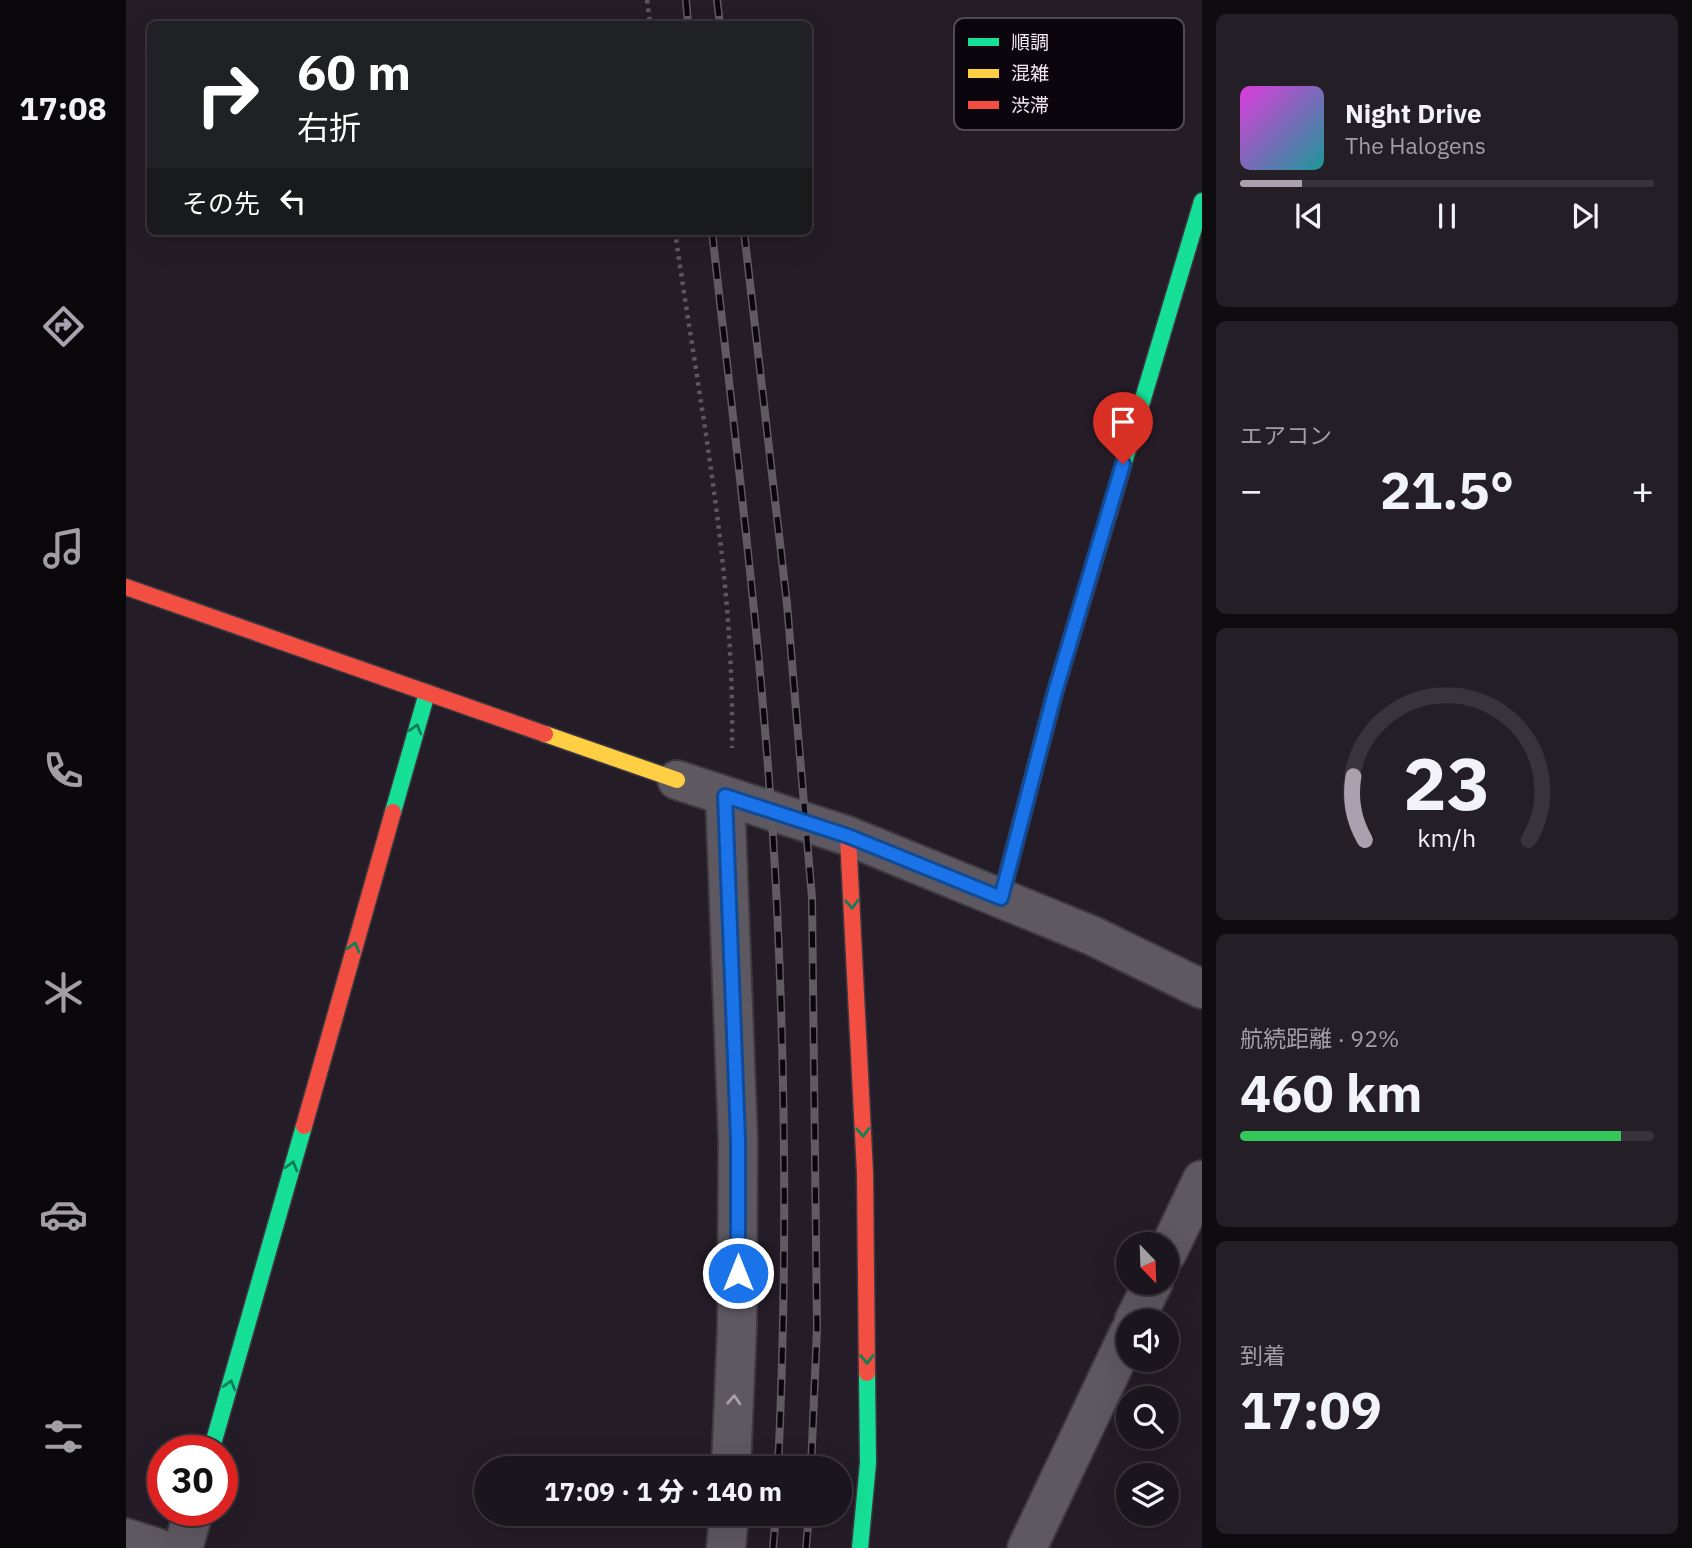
<!DOCTYPE html>
<html lang="ja">
<head>
<meta charset="utf-8">
<style>
	body { margin:0; font-family:"IBM Plex Sans","Noto Sans JP",sans-serif; background:#241e26; color:#f1f3f6; height:100vh; display:flex; flex-direction:column; font-size:26px; white-space:nowrap }
	* { box-sizing:border-box; margin:0 }
	p { font-size:23px; color:#a09fa4 }
	.icon { flex:none; width:38px; height:38px; fill:none; stroke:currentColor; stroke-width:2; stroke-linecap:round; stroke-linejoin:round }
	.map { position:relative; flex:1; overflow:hidden }
	.sheet { display:flex; flex-direction:column; gap:14px; padding:14px; background:#0f0c10; width:490px }
	.sheet>* { flex:none }
	.guide { position:absolute; left:21px; top:21px; width:665px; height:214px; border-radius:10px; box-shadow:0 7px 28px #0002,0 0 0 2px #39343b; background:#202124; color:#fff; overflow:hidden }
	.needle { width:46px; rotate:157deg }
	.buttons { position:absolute; left:990px; top:1232px; display:grid; gap:14px }
	.buttons a { display:grid; place-items:center; width:63px; height:63px; border-radius:50%; background:#1b151d; box-shadow:0 7px 28px #0002,0 0 0 2px #39343b; font-size:35px }
	.speed { position:absolute; left:21px; top:1435px; display:flex; gap:14px; font-size:35px; font-weight:700; text-align:center }
	.speed>* { display:grid; place-content:center; width:91px; height:91px; border-radius:50%; background:#1b151d; box-shadow:0 7px 28px #0002,0 0 0 2px #39343b; line-height:1 }
	.speed .limit { border:10px solid #d22; background:#fff; color:#111 }
	.pin { position:absolute; display:grid; place-items:center; width:60px; height:60px; color:#fff; margin:-72px -30px; border-radius:50% 50% 50% 0; rotate:-45deg; box-shadow:0 0 7px #0007 }
	.pin .icon { rotate:45deg }
	.me { position:absolute; width:77px; margin:-38px; rotate:0deg; stroke-linejoin:round; filter:drop-shadow(0 0 5px #0008) }
	.turn { display:flex; align-items:center; gap:24px; height:147px; padding:0 35px; font-size:32px }
	.turn .icon { width:91px; height:91px; stroke-width:2.5 }
	.turn b { display:block; font-size:49px; line-height:60px }
	.then { display:flex; align-items:center; height:66px; padding:0 35px; background:#0003; gap:14px; font-size:26px }
	.big { font-size:52px; font-weight:800; line-height:1.1 }
	.sheet .card { flex:1; display:flex; flex-direction:column; justify-content:center; gap:10px; min-width:0; padding:0 24px; border-radius:10px; background:#241e26 }
	.sheet .dial { align-items:center; gap:0 }
	.dial svg { height:182px; overflow:visible; fill:none; stroke:#39343b; stroke-width:7; stroke-linecap:round; text-anchor:middle }
	.dial text { fill:#f1f3f6; stroke:none }
	.song { display:flex; align-items:center; gap:21px }
	.cover { width:84px; height:84px; border-radius:10px; background:linear-gradient(135deg,hsl(300 70% 55%),hsl(180 70% 35%)) }
	.played { height:7px; border-radius:4px; background:linear-gradient(90deg,#aaa1ae 15%,#39343b 15%) }
	.keys { display:flex; justify-content:space-around; direction:ltr }
	.heat { display:flex; justify-content:space-between; align-items:center; font-size:38px; direction:ltr }
	.charge { height:10px; border-radius:5px; background:linear-gradient(90deg,#34c759 92%,#39343b 0) }
	.trip { position:absolute; left:348px; top:1456px; width:378px; height:70px; border-radius:35px; background:#1b151d; box-shadow:0 7px 28px #0002,0 0 0 2px #39343b; font-weight:800; line-height:70px; text-align:center }
	main { display:flex; flex:1; min-height:0 }
	.dock { display:flex; flex-direction:column; width:126px; justify-content:space-around; align-items:center; background:#0b080c; color:#a09fa4 }
	.dock .icon { width:49px; height:49px }
	.dock .active { color:#aaa1ae }
	.dock b { font-size:32px; color:#f1f3f6 }
	.map>svg:first-child { display:block }
</style>
</head>
<body>
<main>
<nav class="dock">
<b>17:08</b>
<svg class="icon active" aria-label="directions" viewBox="0 0 24 24"><path d="M12 3l9 9-9 9-9-9zM9 14v-3h6M13 9l2 2-2 2"/></svg>
<svg class="icon" aria-label="music" viewBox="0 0 24 24"><path d="M9 18V5l10-2v13"/><circle cx="6" cy="18" r="3"/><circle cx="16" cy="16" r="3"/></svg>
<svg class="icon" aria-label="phone" viewBox="0 0 24 24"><path d="M5 4h4l2 5-3 2q2 4 5 5l2-3 5 2v4C11 20 4 13 5 4z"/></svg>
<svg class="icon" aria-label="climate" viewBox="0 0 24 24"><path d="M12 3v18M4 7l16 10M4 17L20 7"/></svg>
<svg class="icon" aria-label="car" viewBox="0 0 24 24"><path d="M5 17H2v-5l4-1 3-4h7l3 4 3 1v5h-3M9 17h6M6 11h13"/><circle cx="7" cy="17" r="2"/><circle cx="17" cy="17" r="2"/></svg>
<svg class="icon" aria-label="filters" viewBox="0 0 24 24"><path d="M4 7h16M4 17h16"/><circle cx="9" cy="7" r="2"/><circle cx="15" cy="17" r="2"/></svg>
</nav>
<div class="map">
<svg width="1076" height="1548" viewBox="0 0 1076 1548">
	<rect width="100%" height="100%" fill="#241c27"/>
	<g fill="none" stroke-linecap="round" stroke-linejoin="round">
		<defs>
			<g id="street">
				<path d="M551,780L722,836L967,936L1076,989"/>
				<path d="M599,796L612,1141L611,1326L605,1468"/>
				<path d="M1041,1253L1076,1180"/>
				<path d="M1008,1321L1027,1283"/>
				<path d="M0,1538L32,1548"/>
				<path d="M57,1548L68,1510"/>
				<path d="M600,1548L603,1514"/>
				<path d="M901,1548L1003,1333"/>
			</g>
			<g id="fast">
				<path d="M976,536L1076,201"/>
				<path d="M267,812L301,693"/>
				<path d="M85,1451L178,1126"/>
				<path d="M734,1548L742,1463L741,1373"/>
			</g>
			<g id="slow">
				<path d="M419,734L551,780"/>
				<path d="M875,898L929,692L976,536"/>
			</g>
			<g id="jam">
				<path d="M0,587L419,734"/>
				<path d="M722,836L739,1173L741,1373"/>
				<path d="M178,1126L267,812"/>
			</g>
		</defs>
		<use href="#street" stroke="#3e3941" stroke-width="42"/>
		<use href="#fast" stroke="#3e3941" stroke-width="19"/>
		<use href="#slow" stroke="#3e3941" stroke-width="19"/>
		<use href="#jam" stroke="#3e3941" stroke-width="19"/>
		<g stroke="#5c585e" stroke-width="4.5" stroke-dasharray="3.5 5" stroke-linecap="butt">
			<path d="M521,0L524,24"/>
			<path d="M549,231C573,403 609,573 606,748"/>
		</g>
		<use href="#street" stroke="#5e5861" stroke-width="38"/>
		<use href="#fast" stroke="#16e098" stroke-width="16"/>
		<use href="#slow" stroke="#ffcf43" stroke-width="16"/>
		<use href="#jam" stroke="#f24e42" stroke-width="16"/>
		<defs>
			<g id="rail">
				<path d="M560,0L562,24"/>
				<path d="M591,0L594,24"/>
				<path d="M586,231C611,456 640,681 651,907C660,1095 661,1281 652,1468"/>
				<path d="M618,231L661,604L686,898L691,1329L685,1468"/>
				<path d="M647,1548L650,1514"/>
				<path d="M680,1548L683,1514"/>
			</g>
		</defs>
		<use href="#rail" stroke="#605b63" stroke-width="8"/>
		<use href="#rail" stroke="#0b060e" stroke-width="5" stroke-dasharray="16" stroke-linecap="butt"/>
	</g>
	<defs><path id="oneway-chevron" d="M-2-3.5L2.5 0L-2 3.5" fill="none" stroke-width="1.6" stroke-linecap="round" stroke-linejoin="round" transform="scale(1.75)"/></defs>
	<g stroke="#117e5a">
		<use href="#oneway-chevron" transform="translate(290 729) rotate(-74)"/>
		<use href="#oneway-chevron" transform="translate(726 904) rotate(87)"/>
		<use href="#oneway-chevron" transform="translate(228 947) rotate(-74)"/>
		<use href="#oneway-chevron" transform="translate(737 1132) rotate(87)"/>
		<use href="#oneway-chevron" transform="translate(166 1166) rotate(-74)"/>
		<use href="#oneway-chevron" transform="translate(741 1359) rotate(89)"/>
		<use href="#oneway-chevron" transform="translate(104 1385) rotate(-74)"/>
	</g>
	<use stroke="#a8a0ac" href="#oneway-chevron" transform="translate(608 1400) rotate(-87)"/>
	<g fill="none" stroke-linecap="round" stroke-linejoin="round">
		<defs>
			<path id="route" d="M612,1273V1140L599,796L722,836L875,898L929,692L997,464"/>
		</defs>
		<use href="#route" stroke="#114b97" stroke-width="18"/>
		<use href="#route" stroke="#1a73e8" stroke-width="12"/>
	</g>
	<rect x="828" y="18" width="230" height="112" rx="10" fill="#0b060e" stroke="#504a54" stroke-width="2"/>
	<rect x="842" y="38" width="31" height="8" fill="#16e098"/>
	<rect x="842" y="69" width="31" height="9" fill="#ffcf43"/>
	<rect x="842" y="101" width="31" height="8" fill="#f24e42"/>
	<g font-size="19" fill="#f2e9f6">
		<text x="885" y="49">順調</text>
		<text x="885" y="80">混雑</text>
		<text x="885" y="112">渋滞</text>
	</g>
</svg>
<div class="buttons">
<a><svg class="needle" viewBox="-14 -14 28 28"><path d="M0-13l5 13h-10z" fill="#e53935"/><path d="M0 13l5-13h-10z" fill="#a09fa4"/></svg></a>
<a><svg class="icon" aria-label="sound" viewBox="0 0 24 24"><path d="M4 9h4l5-4v14l-5-4H4zM17 9q2 3 0 6"/></svg></a>
<a><svg class="icon" aria-label="search" viewBox="0 0 24 24"><circle cx="10" cy="10" r="6"/><path d="M15 15l6 6"/></svg></a>
<a><svg class="icon" aria-label="layers" viewBox="0 0 24 24"><path d="M12 4l9 5-9 5-9-5zM3 14l9 5 9-5"/></svg></a>
</div>
<div class="speed"><div class="limit">30</div></div>
<div class="pin" style="left:997px;top:464px;background:#d93025"><svg class="icon" aria-label="arrive" viewBox="0 0 24 24"><path d="M6 21V4h12l-3 4 3 4H6"/></svg></div>
<svg class="me" style="left:612px;top:1273px" viewBox="-20 -20 40 40"><circle r="17" fill="#1a73e8" stroke="#fff" stroke-width="3"/><path d="M0-11L8 9 0 5-8 9z" fill="#fff"/></svg>
<div class="trip">17:09 · 1 分 · 140 m</div>
<div class="guide">
<div class="turn"><svg class="icon" aria-label="right" viewBox="0 0 24 24"><path d="M7 20v-9h11M14 6l5 5-5 5"/></svg><div><b>60 m</b>右折</div></div>
<div class="then">その先<svg class="icon" aria-label="left" viewBox="0 0 24 24"><path d="M17 20v-9H6M10 6l-5 5 5 5"/></svg></div>
</div>
</div>
<section class="sheet">
<div class="card">
<div class="song"><i class="cover"></i><div><b>Night Drive</b><p>The Halogens</p></div></div>
<div class="played"></div>
<div class="keys"><svg class="icon" aria-label="previous" viewBox="0 0 24 24"><path d="M18 5L8 12l10 7zM5 5v14"/></svg><svg class="icon" aria-label="pause" viewBox="0 0 24 24"><path d="M8 5v14M16 5v14"/></svg><svg class="icon" aria-label="next" viewBox="0 0 24 24"><path d="M6 5l10 7-10 7zM19 5v14"/></svg></div>
</div>
<div class="card"><p>エアコン</p>
<div class="heat"><a>−</a><b class="big">21.5°</b><a>+</a></div>
</div>
<div class="card dial"><svg viewBox="0 0 100 80">
<path d="M14 69A42 42 0 1 1 86 69"/>
<path d="M14 69A42 42 0 0 1 9 41" stroke="#aaa1ae"/>
<text x="50" y="56" font-size="32" font-weight="700">23</text>
<text x="50" y="72" font-size="11">km/h</text>
</svg></div>
<div class="card"><p>航続距離 · 92%</p><b class="big">460 km</b><div class="charge"></div></div>
<div class="card"><p>到着</p><b class="big">17:09</b></div>
</section>
</main>
</body>
</html>
